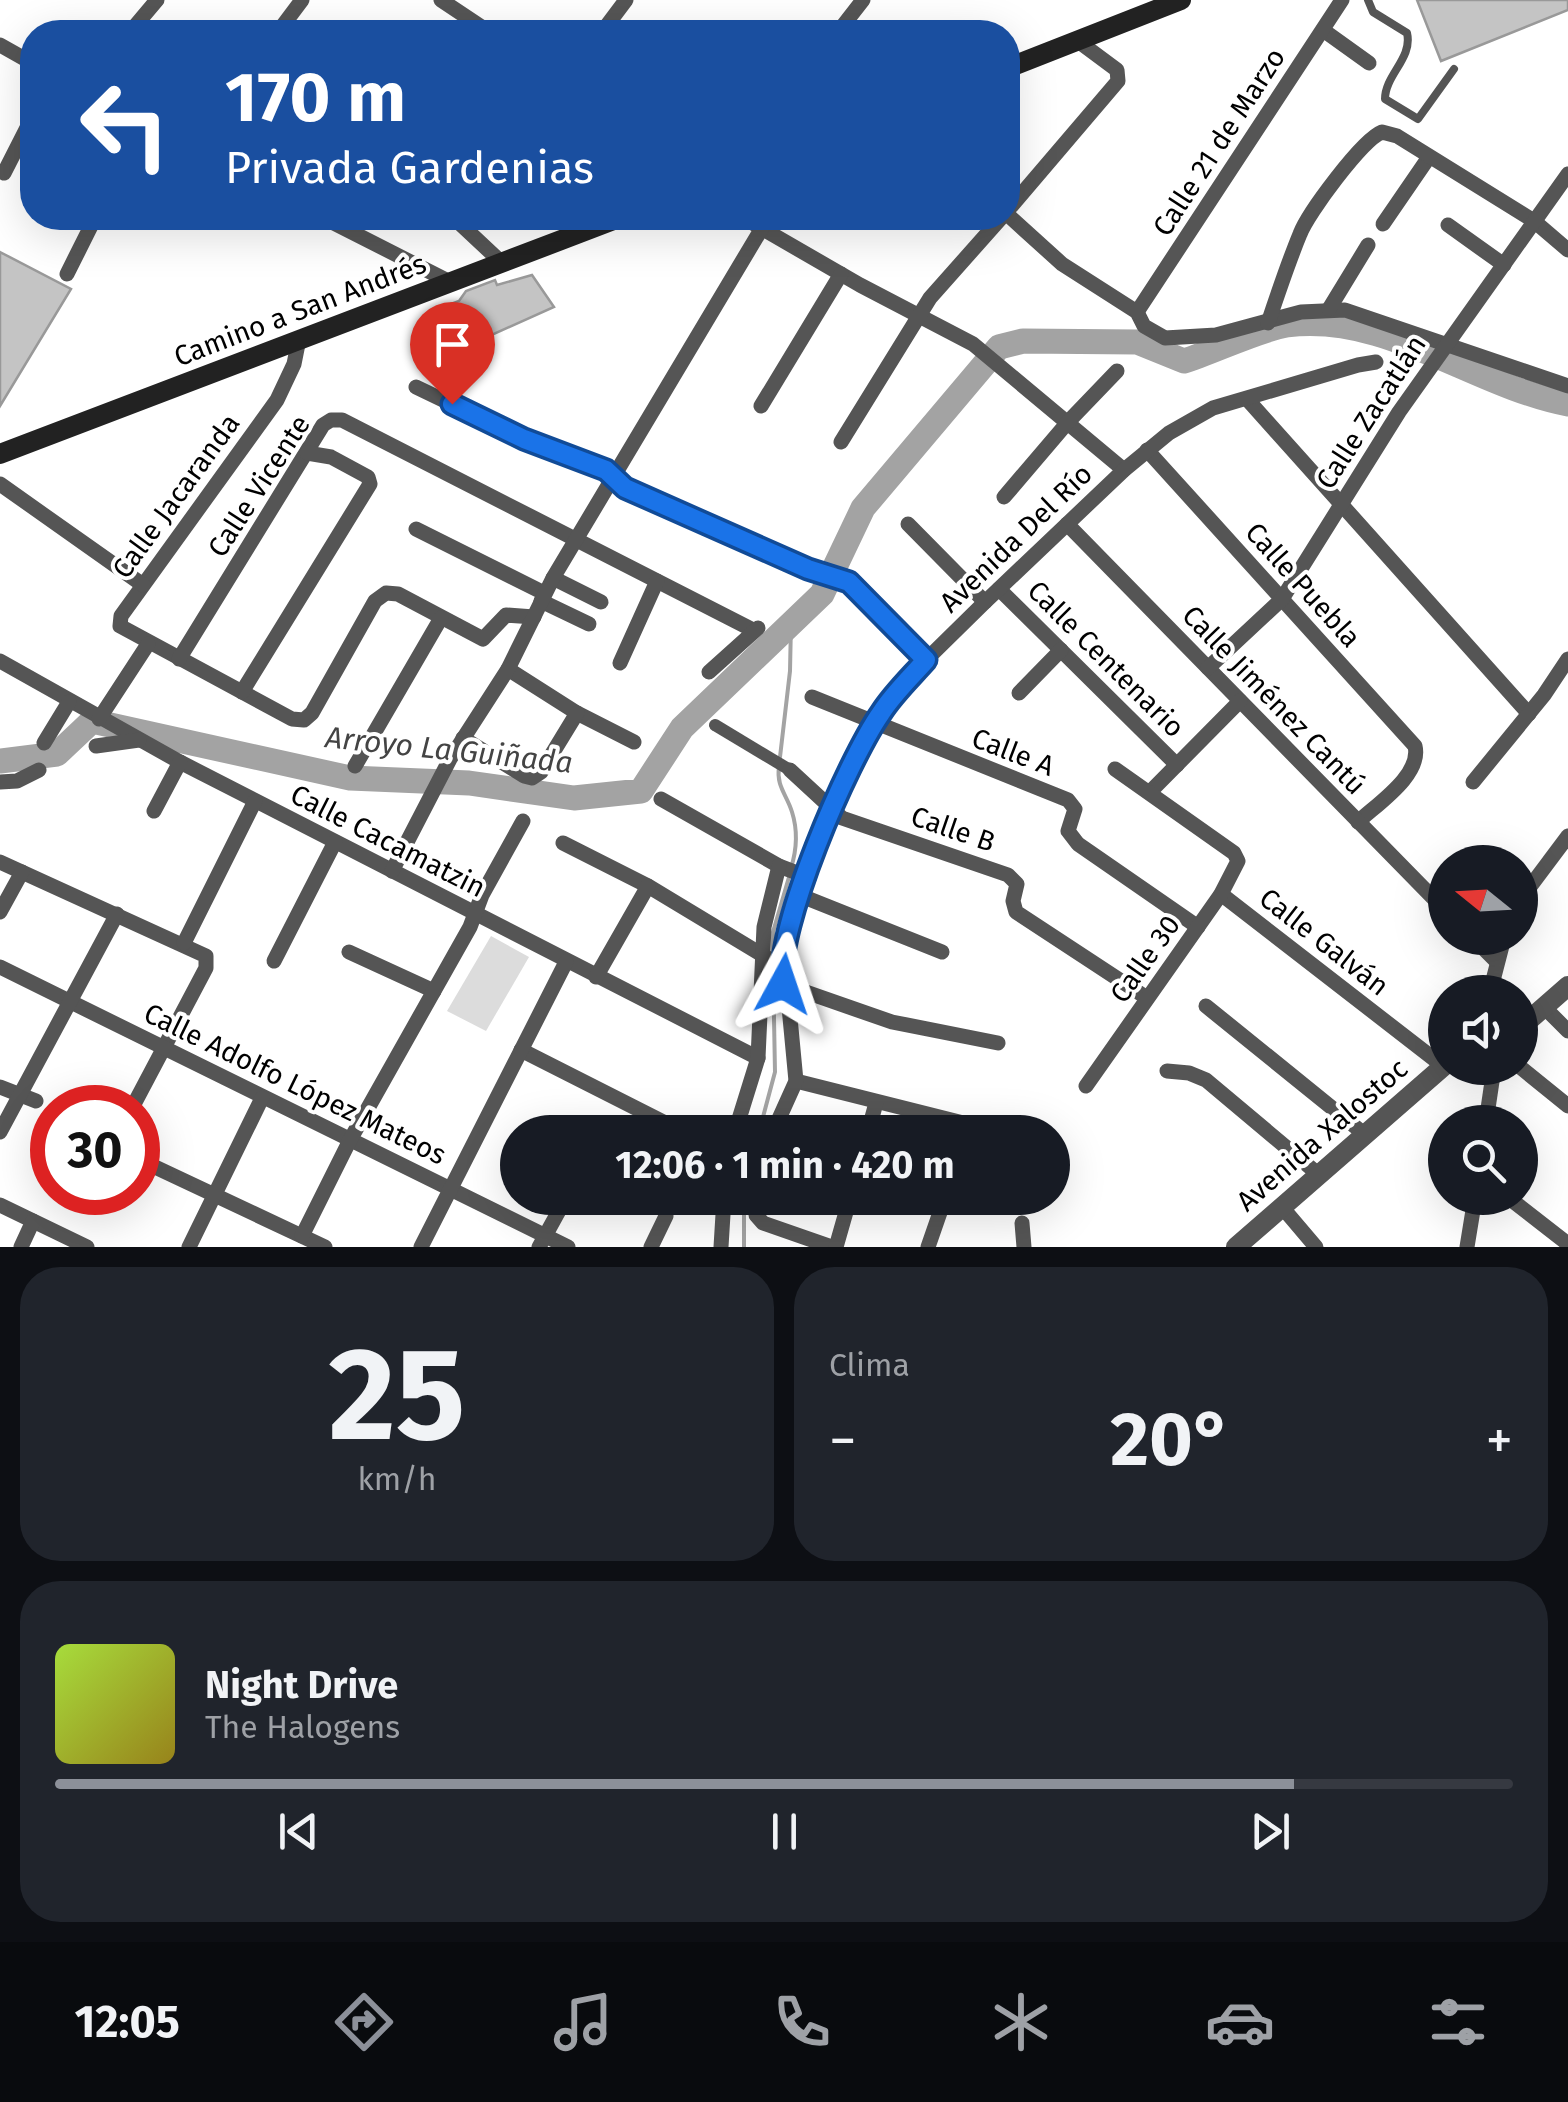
<!DOCTYPE html>
<html lang="es">
<head>
<meta charset="utf-8">
<style>
	body { margin:0; font-family:"Fira Sans",sans-serif; background:#20242c; color:#f1f3f6; height:100vh; display:flex; flex-direction:column; font-size:38px; white-space:nowrap }
	* { box-sizing:border-box; margin:0 }
	p { font-size:32px; color:#9ea1a6 }
	.icon { flex:none; width:55px; height:55px; fill:none; stroke:currentColor; stroke-width:2; stroke-linecap:round; stroke-linejoin:round }
	.map { position:relative; height:1247px; overflow:hidden }
	.side { display:flex; flex-direction:column; gap:20px; padding:20px; background:#0d0f14; flex:1 }
	.side>* { flex:none }
	.top-card { position:absolute; left:20px; top:20px; width:1000px; height:210px; border-radius:40px; box-shadow:0 10px 40px #0002; background:#1a4fa0; color:#fff; overflow:hidden }
	.needle { width:65px; rotate:288deg }
	.fabs { position:absolute; left:1428px; top:845px; display:grid; gap:20px }
	.fabs a { display:grid; place-items:center; width:110px; height:110px; border-radius:50%; background:#171b24; box-shadow:0 10px 40px #0002; font-size:50px }
	.speed { position:absolute; left:30px; top:1085px; display:flex; gap:20px; font-size:50px; font-weight:700; text-align:center }
	.speed>* { display:grid; place-content:center; width:130px; height:130px; border-radius:50%; background:#171b24; box-shadow:0 10px 40px #0002; line-height:1 }
	.speed .limit { border:15px solid #d22; background:#fff; color:#111 }
	.pin { position:absolute; display:grid; place-items:center; width:85px; height:85px; color:#fff; margin:-102px -42px; border-radius:50% 50% 50% 0; rotate:-45deg; box-shadow:0 0 10px #0007 }
	.pin .icon { rotate:45deg }
	.me { position:absolute; width:110px; margin:-55px; rotate:5deg; stroke-linejoin:round; filter:drop-shadow(0 0 8px #0008) }
	.turn { display:flex; align-items:center; gap:35px; height:210px; padding:0 40px; font-size:45px }
	.turn .icon { width:130px; height:130px; stroke-width:2.5 }
	.turn b { display:block; font-size:70px; line-height:85px }
	.big { font-size:75px; font-weight:700; line-height:1.1 }
	.side .card { flex:1; display:flex; flex-direction:column; justify-content:center; gap:15px; min-width:0; padding:0 35px; border-radius:40px; background:#20242c }
	.side .dial { align-items:center; gap:0 }
	.dial b { font-size:130px; line-height:1 }
	.song { display:flex; align-items:center; gap:30px }
	.cover { width:120px; height:120px; border-radius:15px; background:linear-gradient(135deg,hsl(80 70% 55%),hsl(50 70% 35%)) }
	.played { height:10px; border-radius:5px; background:linear-gradient(90deg,#8c9099 85%,#363941 85%) }
	.keys { display:flex; justify-content:space-around; direction:ltr }
	.heat { display:flex; justify-content:space-between; align-items:center; font-size:55px; direction:ltr }
	.side .tiles { flex:1; display:grid; gap:20px; grid-template-columns:1fr 1fr }
	.card:last-child { grid-column:span 2 }
	.trip { position:absolute; left:500px; top:1115px; width:570px; height:100px; border-radius:50px; background:#171b24; box-shadow:0 10px 40px #0002; font-weight:700; line-height:100px; text-align:center }
	.tabs { display:flex; height:160px; justify-content:space-around; align-items:center; background:#090b0e; color:#9ea1a6 }
	.tabs .icon { width:70px; height:70px }
	.tabs .current { color:#8c9099 }
	.tabs b { font-size:45px; color:#f1f3f6 }
	.map>svg:first-child { display:block }
</style>
</head>
<body>
<div class="map">
<svg width="1568" height="1247" viewBox="0 0 1568 1247">
	<rect width="100%" height="100%" fill="#fff"/>
	<path fill="#dcdcdc" d="M491,936L529,957L486,1031L447,1011Z"/>
	<g fill="none" stroke-linecap="round" stroke-linejoin="round">
		<g stroke="#a3a3a3" stroke-width="4">
			<path d="M780,757L790,671L791,623"/>
			<path d="M779,767C776,786 787,795 792,812C798,831 797,849 791,868"/>
			<path d="M773,955V932L789,877"/>
			<path d="M759,1132L775,1072L773,965"/>
			<path d="M744,1198V1247"/>
		</g>
		<path stroke="#a3a3a3" stroke-width="25" d="M0,761L57,754L92,721L350,778L469,783L574,798L641,791L682,728L822,594L863,508L999,347L1023,341L1137,342L1184,361C1213,352 1260,329 1287,325C1387,312 1474,386 1568,404"/>
	</g>
	<g fill="#c4c4c4" stroke="#999" stroke-width="2.5">
		<path d="M1417,0H1568V10L1441,61Z"/>
		<path d="M0,252L71,289L0,406Z"/>
		<path d="M532,275L554,307L476,342L472,331L441,343L432,311L459,301L466,291L495,280L497,285Z"/>
	</g>
	<g fill="none" stroke-linecap="round" stroke-linejoin="round">
		<path stroke="#555" stroke-width="8" d="M1368,0L1373,12L1407,33C1413,58 1385,75 1385,99L1418,119L1454,69"/>
		<path stroke="#555" stroke-width="12" d="M715,725L790,770"/>
		<g stroke="#555" stroke-width="15">
			<path d="M441,0L489,32"/>
			<path d="M1323,30L1369,63"/>
			<path d="M130,32L157,0"/>
			<path d="M278,32L302,0"/>
			<path d="M602,32L626,0"/>
			<path d="M838,32L863,0"/>
			<path d="M0,45L32,63"/>
			<path d="M4,173L32,118"/>
			<path d="M1008,210L1118,81L1117,70L1078,41"/>
			<path d="M1008,215L1062,264L1137,312L1144,326L1165,338L1216,335L1301,312L1345,310L1568,386"/>
			<path d="M324,218L450,282"/>
			<path d="M454,218L501,262"/>
			<path d="M744,218L860,285L973,344L1124,470"/>
			<path d="M1383,224L1429,157"/>
			<path d="M1448,225L1504,265"/>
			<path d="M67,274L95,218"/>
			<path d="M1329,309L1368,245"/>
			<path d="M1137,312L1342,0"/>
			<path d="M1268,323C1278,293 1288,263 1300,234C1308,213 1362,140 1382,132L1397,136L1534,221L1568,250"/>
			<path d="M299,339L294,364L277,400L121,616L120,626L292,719L304,720L312,713L375,601L386,593L398,594L483,639L506,615L534,617"/>
			<path d="M416,387L524,439L606,470L625,489L808,569L849,583L926,660"/>
			<path d="M1247,399L1529,714"/>
			<path d="M761,406L841,274"/>
			<path d="M841,442L930,298L1001,218"/>
			<path d="M1147,450L1415,746C1422,775 1377,804 1358,822"/>
			<path d="M0,484L143,585"/>
			<path d="M1004,497L1068,422L1117,371"/>
			<path d="M908,524L985,602"/>
			<path d="M1067,524L1445,910"/>
			<path d="M416,529L544,593"/>
			<path d="M553,578L601,602"/>
			<path d="M999,589L1177,765"/>
			<path d="M541,601L589,624"/>
			<path d="M179,659L323,425L331,420H342L753,630"/>
			<path d="M0,661L180,762L758,1058"/>
			<path d="M620,663L657,581"/>
			<path d="M1208,668L1282,599L1399,412L1568,174"/>
			<path d="M508,669L577,713L634,742"/>
			<path d="M709,672L758,628"/>
			<path d="M242,692L370,484L368,477L331,457L307,453"/>
			<path d="M1019,693L1061,650"/>
			<path d="M812,697L1068,800L1075,809L1068,831L1078,844L1198,927"/>
			<path d="M99,719L148,644"/>
			<path d="M463,738L524,776L532,778L541,772L577,713"/>
			<path d="M44,743L69,702"/>
			<path d="M96,746L139,740"/>
			<path d="M355,766L441,618"/>
			<path d="M790,770L842,818L1008,875L1017,884L1013,901L1016,912L1147,998"/>
			<path d="M0,782L17,781L39,770"/>
			<path d="M1473,782L1544,695L1568,659"/>
			<path d="M1150,792L1240,701"/>
			<path d="M661,799L779,866L805,876"/>
			<path d="M154,811L180,762"/>
			<path d="M563,843L648,886L769,959"/>
			<path d="M0,862L206,956V968L132,1108"/>
			<path d="M392,871L450,759L508,669L553,578L762,228"/>
			<path d="M1221,894L1443,1066"/>
			<path d="M799,895L942,952"/>
			<path d="M1520,900L1568,836"/>
			<path d="M0,912L22,872"/>
			<path d="M1473,938L1496,961"/>
			<path d="M184,943L255,801"/>
			<path d="M349,952L434,991"/>
			<path d="M274,961L335,842"/>
			<path d="M0,967L568,1247"/>
			<path d="M596,977L648,886"/>
			<path d="M783,984L892,1022L998,1043"/>
			<path d="M1490,992L1504,938"/>
			<path d="M1206,1006L1363,1133"/>
			<path d="M1545,1008L1568,1031"/>
			<path d="M521,1050L683,1132"/>
			<path d="M1520,1067L1568,1106"/>
			<path d="M1167,1071L1189,1073L1206,1080L1318,1174"/>
			<path d="M796,1081L999,1132"/>
			<path d="M1086,1086L1221,894L1238,861L1234,853L1115,769"/>
			<path d="M0,1087L36,1101"/>
			<path d="M1486,1122L1494,1068"/>
			<path d="M0,1132L117,914"/>
			<path d="M735,1132L758,1058L764,927L779,866"/>
			<path d="M773,1132L796,1081L789,1007L781,973L788,929L805,876L832,811L880,713L926,660L985,602L1124,470L1169,433L1213,408L1358,365L1376,362"/>
			<path d="M868,1132L876,1103"/>
			<path d="M138,1159L325,1247"/>
			<path d="M756,1198V1215L763,1223L832,1247"/>
			<path d="M1509,1198L1568,1244"/>
			<path d="M0,1205L87,1247"/>
			<path d="M1282,1207L1316,1247"/>
			<path d="M1022,1223L1024,1247"/>
			<path d="M302,1236L350,1140L470,927L482,895L523,821"/>
			<path d="M21,1247L33,1221"/>
			<path d="M189,1247L262,1098"/>
			<path d="M421,1247L566,962"/>
			<path d="M539,1247L566,1198"/>
			<path d="M651,1247L666,1216"/>
			<path d="M721,1247L724,1198"/>
			<path d="M836,1247L850,1198"/>
			<path d="M928,1247L945,1198"/>
			<path d="M1467,1247L1475,1198"/>
		</g>
		<g stroke="#555" stroke-width="20">
			<path d="M1520,1028L1568,986"/>
			<path d="M1236,1247L1445,1065"/>
		</g>
		<g stroke="#222" stroke-width="20">
			<path d="M1008,68L1181,0"/>
			<path d="M0,454L619,218"/>
		</g>
	</g>
	<g fill="none" stroke-linecap="round" stroke-linejoin="round">
		<defs>
			<path id="route" d="M452,404L524,439L606,470L625,488L808,569L849,582L926,660C911,677 893,694 881,713C848,760 774,930 783,984"/>
		</defs>
		<use href="#route" stroke="#114b97" stroke-width="25"/>
		<use href="#route" stroke="#1a73e8" stroke-width="18"/>
	</g>
	<g text-anchor="middle" dominant-baseline="central" stroke-width="8" stroke-linejoin="round" paint-order="stroke">
		<g font-size="28" fill="#000" stroke="#fff">
			<text transform="translate(1219 142) rotate(-57)">Calle 21 de Marzo</text>
			<text transform="translate(300 310) rotate(-21)">Camino a San Andrés</text>
			<text transform="translate(1371 412) rotate(-57)">Calle Zacatlán</text>
			<text transform="translate(259 486) rotate(-57)">Calle Vicente</text>
			<text transform="translate(176 496) rotate(-54)">Calle Jacaranda</text>
			<text transform="translate(1016 538) rotate(-44)">Avenida Del Río</text>
			<text transform="translate(1303 585) rotate(48)">Calle Puebla</text>
			<text transform="translate(1106 659) rotate(45)">Calle Centenario</text>
			<text transform="translate(1274 700) rotate(46)">Calle Jiménez Cantú</text>
			<text transform="translate(1013 752) rotate(21)">Calle A</text>
			<text transform="translate(953 829) rotate(19)">Calle B</text>
			<text transform="translate(388 841) rotate(27)">Calle Cacamatzin</text>
			<text transform="translate(1324 942) rotate(38)">Calle Galván</text>
			<text transform="translate(1145 959) rotate(-55)">Calle 30</text>
			<text transform="translate(295 1084) rotate(26)">Calle Adolfo López Mateos</text>
			<text transform="translate(1322 1135) rotate(-41)">Avenida Xalostoc</text>
		</g>
		<g font-size="30" font-style="italic" fill="#444" stroke="#fff">
			<text transform="translate(449 750) rotate(6)">Arroyo La Guiñada</text>
		</g>
	</g>
</svg>
<div class="fabs">
<a><svg class="needle" viewBox="-14 -14 28 28"><path d="M0-13l5 13h-10z" fill="#e53935"/><path d="M0 13l5-13h-10z" fill="#9ea1a6"/></svg></a>
<a><svg class="icon" aria-label="sound" viewBox="0 0 24 24"><path d="M4 9h4l5-4v14l-5-4H4zM17 9q2 3 0 6"/></svg></a>
<a><svg class="icon" aria-label="search" viewBox="0 0 24 24"><circle cx="10" cy="10" r="6"/><path d="M15 15l6 6"/></svg></a>
</div>
<div class="speed"><div class="limit">30</div></div>
<div class="pin" style="left:452px;top:404px;background:#d93025"><svg class="icon" aria-label="arrive" viewBox="0 0 24 24"><path d="M6 21V4h12l-3 4 3 4H6"/></svg></div>
<svg class="me" style="left:783px;top:984px" viewBox="-20 -20 40 40"><path d="M0-17L14 15 0 8-14 15z" fill="#1a73e8" stroke="#fff" stroke-width="4"/></svg>
<div class="trip">12:06 · 1 min · 420 m</div>
<div class="top-card">
<div class="turn"><svg class="icon" aria-label="left" viewBox="0 0 24 24"><path d="M17 20v-9H6M10 6l-5 5 5 5"/></svg><div><b>170 m</b>Privada Gardenias</div></div>
</div>
</div>
<section class="side">
<div class="tiles">
<div class="card dial"><b>25</b><p>km/h</p></div>
<div class="card"><p>Clima</p>
<div class="heat"><a>−</a><b class="big">20°</b><a>+</a></div>
</div>
<div class="card">
<div class="song"><i class="cover"></i><div><b>Night Drive</b><p>The Halogens</p></div></div>
<div class="played"></div>
<div class="keys"><svg class="icon" aria-label="previous" viewBox="0 0 24 24"><path d="M18 5L8 12l10 7zM5 5v14"/></svg><svg class="icon" aria-label="pause" viewBox="0 0 24 24"><path d="M8 5v14M16 5v14"/></svg><svg class="icon" aria-label="next" viewBox="0 0 24 24"><path d="M6 5l10 7-10 7zM19 5v14"/></svg></div>
</div>
</div>
</section>
<nav class="tabs">
<b>12:05</b>
<svg class="icon current" aria-label="directions" viewBox="0 0 24 24"><path d="M12 3l9 9-9 9-9-9zM9 14v-3h6M13 9l2 2-2 2"/></svg>
<svg class="icon" aria-label="music" viewBox="0 0 24 24"><path d="M9 18V5l10-2v13"/><circle cx="6" cy="18" r="3"/><circle cx="16" cy="16" r="3"/></svg>
<svg class="icon" aria-label="phone" viewBox="0 0 24 24"><path d="M5 4h4l2 5-3 2q2 4 5 5l2-3 5 2v4C11 20 4 13 5 4z"/></svg>
<svg class="icon" aria-label="climate" viewBox="0 0 24 24"><path d="M12 3v18M4 7l16 10M4 17L20 7"/></svg>
<svg class="icon" aria-label="car" viewBox="0 0 24 24"><path d="M5 17H2v-5l4-1 3-4h7l3 4 3 1v5h-3M9 17h6M6 11h13"/><circle cx="7" cy="17" r="2"/><circle cx="17" cy="17" r="2"/></svg>
<svg class="icon" aria-label="filters" viewBox="0 0 24 24"><path d="M4 7h16M4 17h16"/><circle cx="9" cy="7" r="2"/><circle cx="15" cy="17" r="2"/></svg>
</nav>
</body>
</html>
